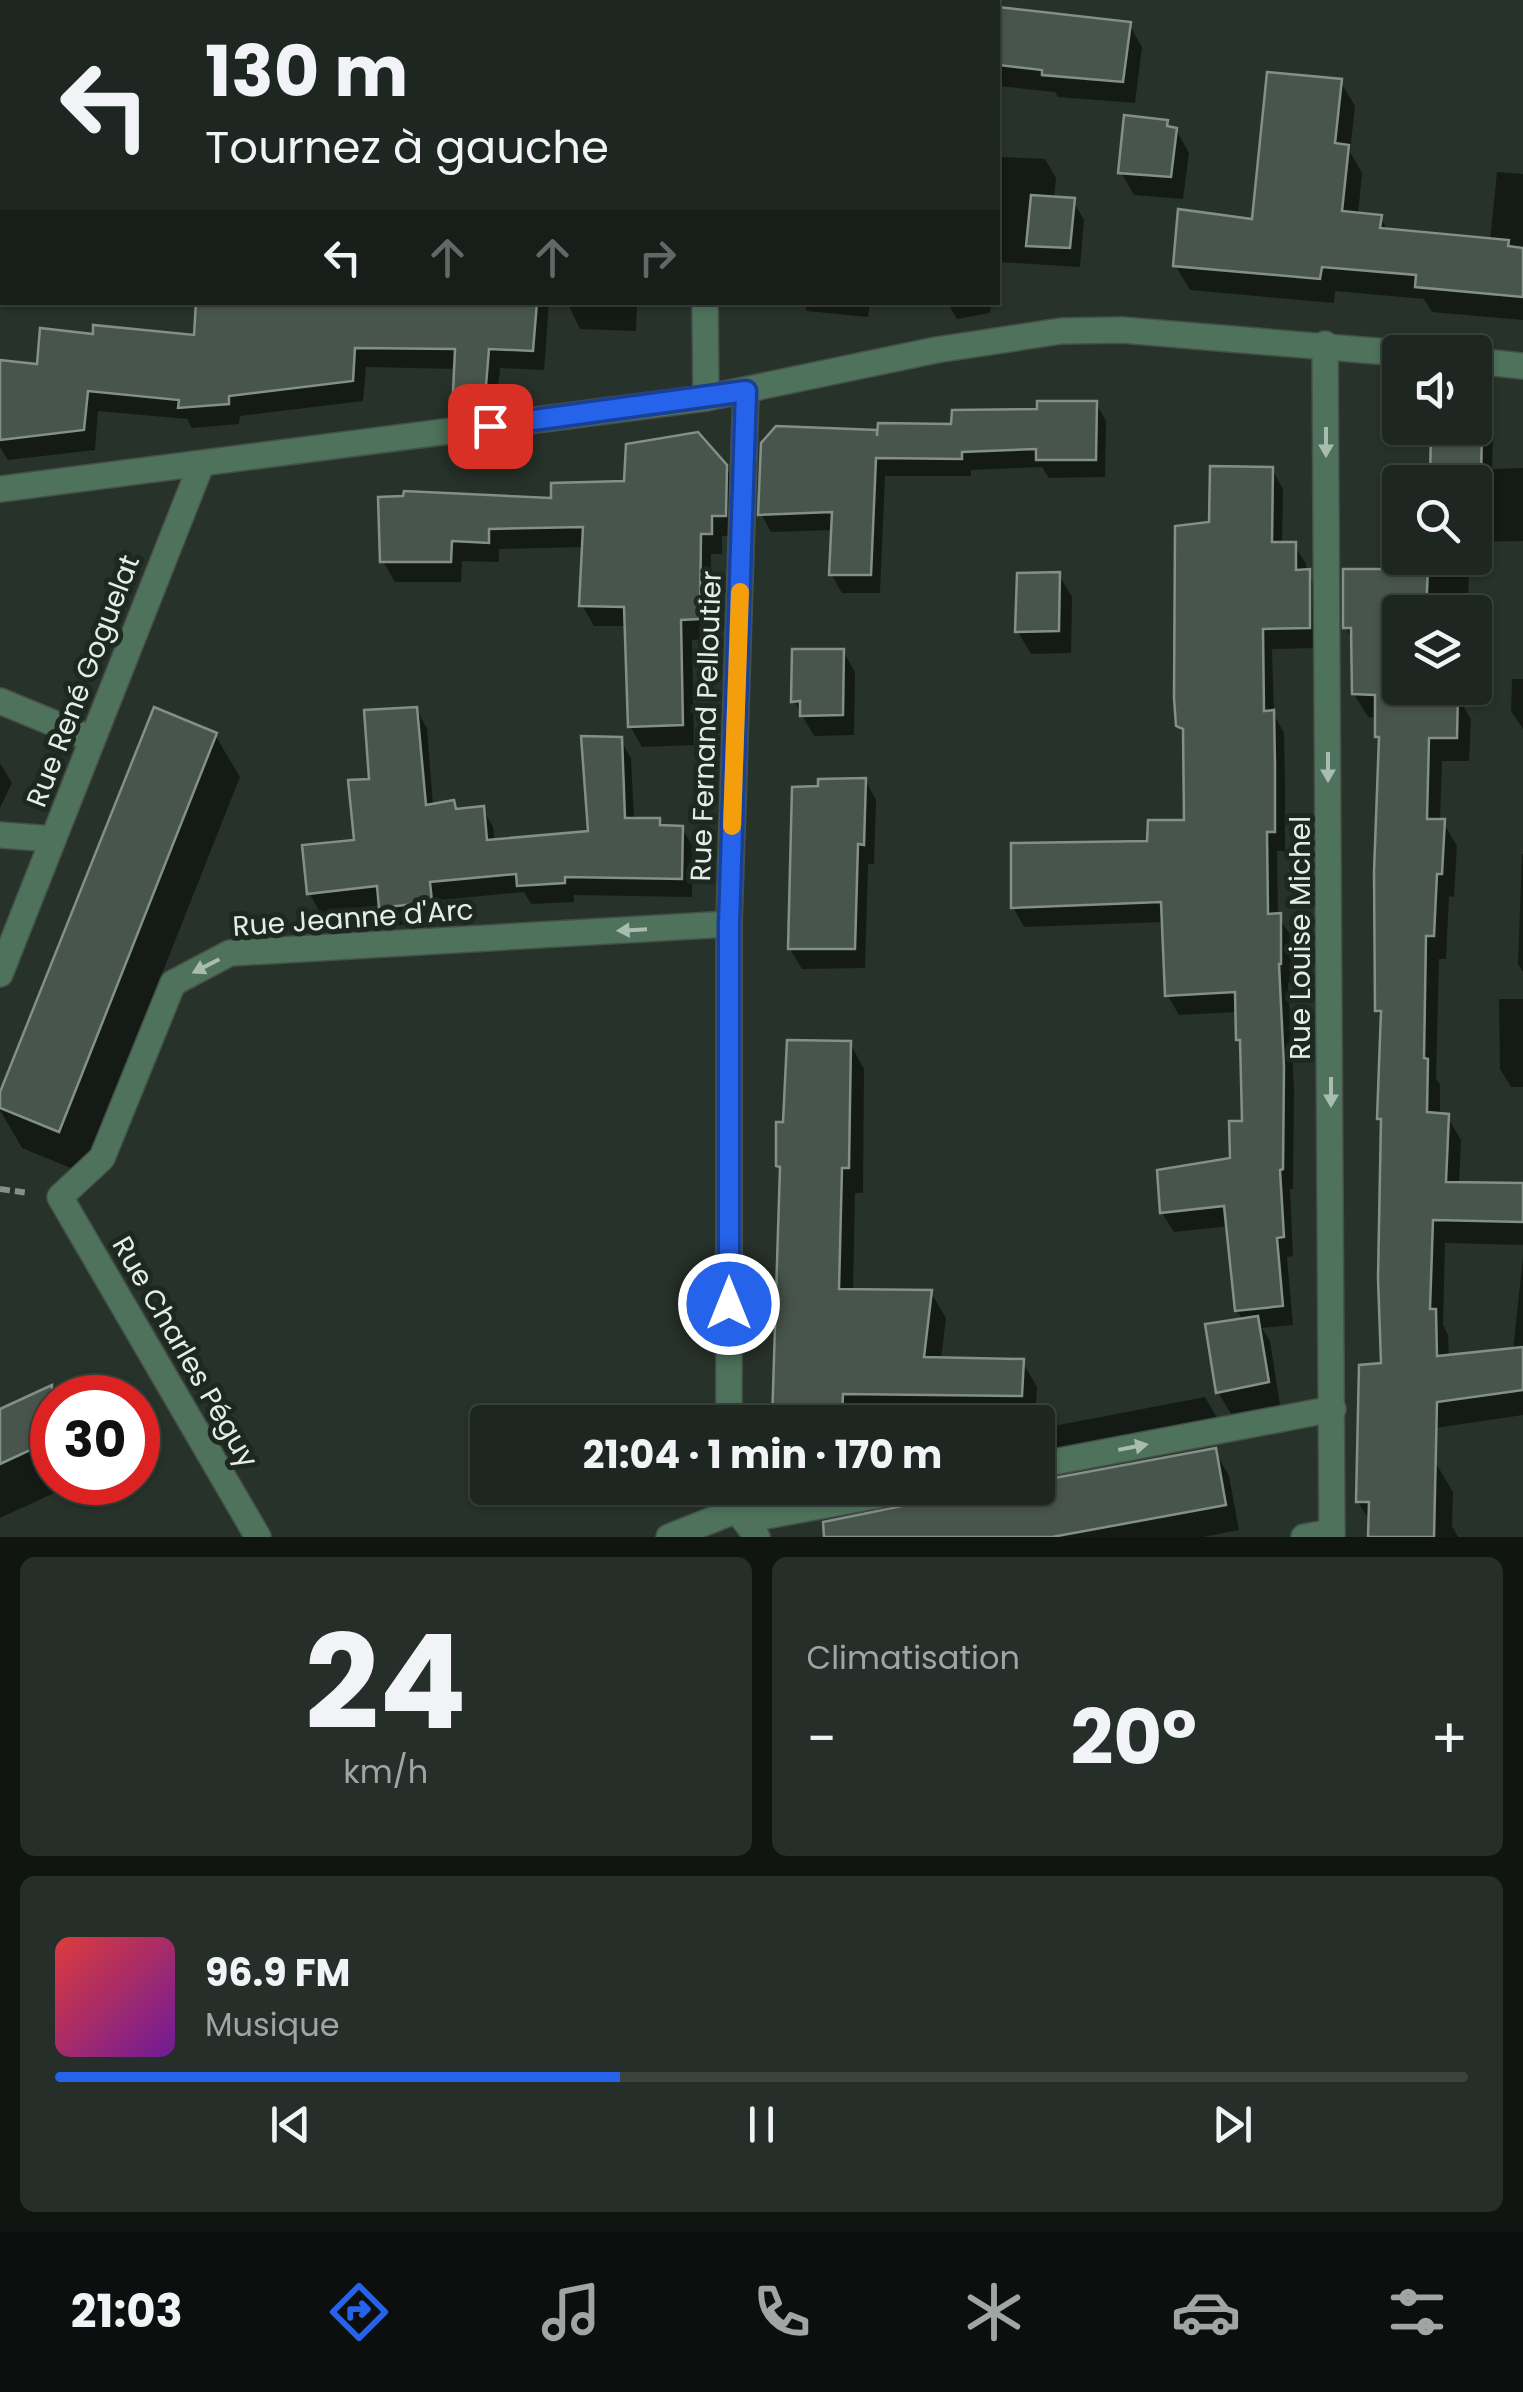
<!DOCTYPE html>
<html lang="fr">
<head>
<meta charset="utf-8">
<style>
	body { margin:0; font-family:Poppins,sans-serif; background:#252e29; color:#f1f3f6; height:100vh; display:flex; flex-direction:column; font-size:38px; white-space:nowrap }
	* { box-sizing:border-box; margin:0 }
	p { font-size:32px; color:#a0a5a5 }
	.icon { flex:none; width:55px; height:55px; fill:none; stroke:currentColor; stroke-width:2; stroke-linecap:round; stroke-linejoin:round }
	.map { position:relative; height:1537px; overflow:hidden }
	.panel { display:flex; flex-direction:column; gap:20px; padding:20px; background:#101512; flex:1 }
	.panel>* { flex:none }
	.hud { position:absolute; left:0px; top:0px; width:1000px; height:305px; box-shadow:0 2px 8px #0004,0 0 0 2px #3b433e; background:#1d2620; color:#f1f3f6; overflow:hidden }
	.fabs { position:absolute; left:1382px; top:335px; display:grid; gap:20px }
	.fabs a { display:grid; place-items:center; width:110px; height:110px; border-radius:10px; background:#1d2620; box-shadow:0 2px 8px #0004,0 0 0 2px #3b433e; font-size:50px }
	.speed { position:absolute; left:30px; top:1375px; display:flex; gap:20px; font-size:50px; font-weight:700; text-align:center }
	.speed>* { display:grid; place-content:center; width:130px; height:130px; border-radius:50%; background:#1d2620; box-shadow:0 2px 8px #0004,0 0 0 2px #3b433e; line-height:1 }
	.speed .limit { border:15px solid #d22; background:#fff; color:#111 }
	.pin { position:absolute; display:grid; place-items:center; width:85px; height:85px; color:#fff; margin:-42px; border-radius:20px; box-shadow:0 5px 15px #0006 }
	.me { position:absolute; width:110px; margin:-55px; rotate:0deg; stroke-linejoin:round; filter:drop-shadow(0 0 8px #0008) }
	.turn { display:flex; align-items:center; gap:35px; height:210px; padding:0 40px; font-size:45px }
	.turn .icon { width:130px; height:130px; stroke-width:2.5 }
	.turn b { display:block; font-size:70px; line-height:85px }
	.lanes { display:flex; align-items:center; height:95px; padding:0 40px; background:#0003; justify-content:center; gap:50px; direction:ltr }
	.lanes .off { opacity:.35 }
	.big { font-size:75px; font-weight:700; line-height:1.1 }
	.panel .widget { flex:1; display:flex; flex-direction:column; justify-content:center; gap:15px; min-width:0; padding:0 35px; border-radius:15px; background:#252e29 }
	.panel .dial { align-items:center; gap:0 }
	.dial b { font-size:130px; line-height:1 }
	.song { display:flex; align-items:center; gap:30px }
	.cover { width:120px; height:120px; border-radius:15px; background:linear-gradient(135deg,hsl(0 70% 55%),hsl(280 70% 35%)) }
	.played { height:10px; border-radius:5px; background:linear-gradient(90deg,#2563eb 40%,#3b433e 40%) }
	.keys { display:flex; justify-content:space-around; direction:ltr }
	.heat { display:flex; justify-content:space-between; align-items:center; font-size:55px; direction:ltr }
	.panel .tiles { flex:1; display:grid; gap:20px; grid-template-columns:1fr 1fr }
	.widget:last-child { grid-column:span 2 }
	.trip { position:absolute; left:470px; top:1405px; width:585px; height:100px; border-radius:10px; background:#1d2620; box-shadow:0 2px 8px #0004,0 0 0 2px #3b433e; font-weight:700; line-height:100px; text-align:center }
	.tab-bar { display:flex; height:160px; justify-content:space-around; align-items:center; background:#0c0f0d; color:#a0a5a5 }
	.tab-bar .icon { width:70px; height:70px }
	.tab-bar .on { color:#2563eb }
	.tab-bar b { font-size:45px; color:#f1f3f6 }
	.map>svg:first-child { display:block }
</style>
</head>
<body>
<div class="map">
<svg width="1523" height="1537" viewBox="0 0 1523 1537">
	<rect width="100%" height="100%" fill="#27322a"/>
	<g fill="#0007">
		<path d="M197,0H343L196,2Z"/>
		<path d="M751,0H841L870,2H751Z"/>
		<path d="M998,9L1129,24L1142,47L1135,103L1058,97L1055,92L998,86Z"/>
		<path d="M1340,81L1355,106L1350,152L1362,173L1358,215L1380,217L1388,231L1490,241L1497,172L1523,174V320L1432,312L1424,299L1335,291L1334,303L1190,290L1175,265L1254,222Z"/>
		<path d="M1166,123L1170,129L1176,130L1189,153L1183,199L1134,195L1121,172Z"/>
		<path d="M998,157L1045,159L1056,178L1054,199L1073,201L1084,220L1080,267L998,262Z"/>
		<path d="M506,302H549L544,370L500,368L494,430L466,434L454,414L457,369L366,367L363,401L240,416L239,424L192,428L187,419L98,411L95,450L8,460L0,447V363L39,366L95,337L196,338Z"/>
		<path d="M567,302H637L636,331L580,329Z"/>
		<path d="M803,302H870L868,317L807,311Z"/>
		<path d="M947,302H991L990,313L957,319Z"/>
		<path d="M1096,403L1106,421L1105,477L1049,478L1042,467L971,470V476H885L880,593H842L831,574L833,530L771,532L761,514L876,432L879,438Z"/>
		<path d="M1475,409H1480L1493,430L1492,469L1523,468V541L1475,542V482H1433L1434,431L1475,428Z"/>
		<path d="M725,466L738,488L736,536H722V554H711L710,639L692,640L694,745L642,747L630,726L627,626H594L582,605L585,547L499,549V562L462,561L461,582H395L383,561L554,500Z"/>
		<path d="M1272,469L1283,489L1282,545H1294L1306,564V572L1320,592V648L1272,649L1274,715L1284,733L1285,786V851H1277L1278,916L1291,936V983H1288L1294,1088L1293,1189H1290L1293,1256L1287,1257L1293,1325L1262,1328L1270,1341L1280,1405L1231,1414L1218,1392L1243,1321L1237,1310L1229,1226L1174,1232L1162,1213L1232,1160L1244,1123L1243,1047L1238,1039V1012L1179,1015L1168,996L1164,922L1024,927L1013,907L1149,843L1186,823L1185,738L1178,725L1211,524Z"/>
		<path d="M1397,535H1400V558L1469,560L1468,612H1400V688H1445V695L1457,696L1471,719L1469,761H1442L1440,822H1443L1457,846L1454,897L1449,896L1446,959H1439L1436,1078L1440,1085V1115L1447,1116L1461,1140L1459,1185H1523V1245L1445,1243L1443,1325L1448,1335L1449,1358L1513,1351L1523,1257V1415L1374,1437L1384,1365V1126L1380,1119L1383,1021L1377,1011L1381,743L1377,736V718L1368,717L1354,694V642L1345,627L1397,572Z"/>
		<path d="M1059,575L1072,597L1071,653L1031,654L1018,632Z"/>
		<path d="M843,651L855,672L854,735L814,736L794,701Z"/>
		<path d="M1512,679H1523V729L1511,711Z"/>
		<path d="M416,709L427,728L433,806L453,802L458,811L482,808L493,827L495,842L591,834L620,739L631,758L634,820H659L663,828H682L693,847L692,897L574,895V902L531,904L524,892L440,900L441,920L392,926L381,905L320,912L309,893L356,842L372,781Z"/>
		<path d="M215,735L240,777L83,1173L22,1148L0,1110V1098Z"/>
		<path d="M0,763L12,783L0,808Z"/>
		<path d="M865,780L876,800L874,864H868L865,968L802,969L790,949Z"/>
		<path d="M1522,854H1523V972L1518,964Z"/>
		<path d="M1499,999H1523V1087H1511L1500,1069Z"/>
		<path d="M850,1043L864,1069L863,1193H855L853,1291L931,1293L946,1318L941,1360L1022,1361L1037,1387L1035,1422H775L783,1174L778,1166L786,1125Z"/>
		<path d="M72,1379L83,1398H52V1482H78L0,1518V1412Z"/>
		<path d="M1205,1397L1220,1423L1050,1474L1038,1481V1429Z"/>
		<path d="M1215,1451L1229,1476L1239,1530L1203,1537H868L929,1503L934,1497L905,1502L897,1488H1038V1484Z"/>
		<path d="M1434,1460L1453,1492L1452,1526L1458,1537H1371V1523L1358,1502Z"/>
	</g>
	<g fill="#48554c" stroke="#839087" stroke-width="2.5">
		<path d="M998,7L1131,22L1123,82L1042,75V70L998,65Z"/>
		<path d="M1267,72L1342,79L1335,143L1349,145L1342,211L1382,215L1380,228L1509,240L1508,246L1523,248V297L1415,287L1416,275L1322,267L1320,279L1173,266L1178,209L1252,219Z"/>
		<path d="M1124,115L1168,120L1167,126L1177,128L1171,177L1118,173Z"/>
		<path d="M1031,195L1075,198L1070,248L1026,246Z"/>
		<path d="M196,302H537L533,351L489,349L484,410L452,414L455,349L355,348L353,381L229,396V404L178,408L179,400L88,391L84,430L0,440V360L37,364L40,328L93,334V325L194,335Z"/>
		<path d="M1037,401H1097L1096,460H1036V449L962,452V459L876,458L871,575H829L832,512L758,515L761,443L776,426L877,430V436L878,423L951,424L952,410L1037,409Z"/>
		<path d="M1475,426H1482L1481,482H1430L1431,428Z"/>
		<path d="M698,432L727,465L726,516H712V534H701L700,619L681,620L683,725L628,727L624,607L579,606L583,527L489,529V543L452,541L451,562H380L378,497L403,496L404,491L551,498V483L624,481L626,444Z"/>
		<path d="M1210,466L1273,467L1272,542H1296V570L1310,569V628L1263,629L1264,711L1274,710L1275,764V832H1267L1268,914L1281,913V964H1279L1284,1067L1283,1169L1280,1170L1284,1237L1277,1238L1283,1306L1235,1311L1224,1206L1160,1213L1157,1170L1230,1158L1229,1121H1242L1240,1040H1236L1235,992L1165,996L1161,902L1011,908V843L1147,841L1148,820H1184L1183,729L1176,726L1174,698L1175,526L1209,522Z"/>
		<path d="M1343,569H1428L1426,612H1400V688H1428V692L1458,693L1457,738H1429L1427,819H1445L1442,874H1437L1434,936H1426L1424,1058L1428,1059L1427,1112L1449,1114L1446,1182L1523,1183V1222L1433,1220L1430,1309H1436L1437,1356L1523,1347V1390L1437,1402L1434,1537H1368L1369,1502H1356L1359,1365L1381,1363L1378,1278L1381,1119H1377L1381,1011H1375L1374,872L1379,737H1375V695L1352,694L1351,628H1343Z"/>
		<path d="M1060,572L1059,631L1015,632L1017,573Z"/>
		<path d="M792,649H844L843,715L800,716V701L791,702Z"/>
		<path d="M154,707L217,733L59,1132L0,1108V1092Z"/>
		<path d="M417,707L426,805L454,800L456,809L484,806L487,840L588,831L581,736L622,737L625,818H660V825L683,826L682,879L565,877V883L517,886L516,874L430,882L432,902L379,908L377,886L307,894L302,845L354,840L348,780L369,779L364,710Z"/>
		<path d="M866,778L864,845L858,844L855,949H788L792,787L818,786V779Z"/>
		<path d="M787,1040L851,1041L849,1168H842L839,1289L932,1290L924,1357L1024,1359L1022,1396L843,1394L842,1422H772L780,1167L776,1166V1122H783Z"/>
		<path d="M1258,1316L1269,1382L1216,1393L1205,1324Z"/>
		<path d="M52,1385V1440L0,1464V1409Z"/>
		<path d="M1216,1448L1226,1505L1052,1537H824L823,1522L991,1488H1038V1481Z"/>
	</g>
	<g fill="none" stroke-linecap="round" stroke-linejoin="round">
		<defs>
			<g id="minor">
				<path d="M707,2V0"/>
				<path d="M705,302L706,398"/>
				<path d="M1325,344L1332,1537"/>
				<path d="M1475,361L1523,366"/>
				<path d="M0,489L706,398L936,350L1061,331L1122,330L1400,353"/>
				<path d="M0,701L92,739"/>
				<path d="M0,835L53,839"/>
				<path d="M0,974L201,465"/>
				<path d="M729,1422V924L746,391"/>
				<path d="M1038,1465L1333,1409"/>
				<path d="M732,1488L737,1510L757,1537"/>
				<path d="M744,1520L918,1488"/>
				<path d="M258,1537L60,1197L102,1158L173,983L230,953L729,924"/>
				<path d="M669,1537L737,1510"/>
				<path d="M1304,1537L1332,1532"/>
			</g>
		</defs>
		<use href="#minor" stroke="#455048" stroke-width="28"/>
		<path stroke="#869089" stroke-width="6" stroke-dasharray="10 5" stroke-linecap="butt" d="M0,1189L29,1193"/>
		<use href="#minor" stroke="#4e725b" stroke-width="25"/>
	</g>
	<defs><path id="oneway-solid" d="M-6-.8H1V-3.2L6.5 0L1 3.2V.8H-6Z" transform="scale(2.5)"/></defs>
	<g fill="#a9bcb0">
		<use href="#oneway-solid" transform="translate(1326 442) rotate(90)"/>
		<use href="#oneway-solid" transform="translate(1328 767) rotate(90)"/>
		<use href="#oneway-solid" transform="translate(632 930) rotate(177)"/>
		<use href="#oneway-solid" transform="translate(206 966) rotate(153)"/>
		<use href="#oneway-solid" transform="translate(1331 1092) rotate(90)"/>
		<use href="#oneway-solid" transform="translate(1133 1447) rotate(-11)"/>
	</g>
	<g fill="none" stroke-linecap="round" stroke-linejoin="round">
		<defs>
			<path id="route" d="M490,426L746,391L729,924V1304"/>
		</defs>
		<use href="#route" stroke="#184099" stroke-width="25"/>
		<use href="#route" stroke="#2563eb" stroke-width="18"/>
		<path stroke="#f59e0b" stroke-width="18" d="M732,826L740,592"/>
	</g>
	<g text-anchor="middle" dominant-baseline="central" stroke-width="10" stroke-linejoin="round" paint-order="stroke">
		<g font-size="28" fill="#e5ede8" stroke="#1d2821">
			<text transform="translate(83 681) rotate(-69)">Rue René Goguelat</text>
			<text transform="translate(706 726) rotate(-88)">Rue Fernand Pelloutier</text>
			<text transform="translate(353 918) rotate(-4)">Rue Jeanne d'Arc</text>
			<text transform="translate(1300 938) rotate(-90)">Rue Louise Michel</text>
			<text transform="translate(185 1352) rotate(60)">Rue Charles Péguy</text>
		</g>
	</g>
</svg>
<div class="fabs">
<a><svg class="icon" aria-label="sound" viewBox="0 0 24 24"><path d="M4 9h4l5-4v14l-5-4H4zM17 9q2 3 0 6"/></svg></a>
<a><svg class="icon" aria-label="search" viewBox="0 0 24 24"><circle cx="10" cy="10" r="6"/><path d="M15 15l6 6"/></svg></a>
<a><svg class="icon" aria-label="layers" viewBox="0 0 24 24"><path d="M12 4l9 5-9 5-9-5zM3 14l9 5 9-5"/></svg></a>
</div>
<div class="speed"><div class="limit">30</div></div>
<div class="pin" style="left:490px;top:426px;background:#d93025"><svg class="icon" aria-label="arrive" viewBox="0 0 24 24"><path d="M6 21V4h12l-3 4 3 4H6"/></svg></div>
<svg class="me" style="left:729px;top:1304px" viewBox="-20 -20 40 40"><circle r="17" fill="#2563eb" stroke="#fff" stroke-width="3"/><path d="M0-11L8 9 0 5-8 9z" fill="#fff"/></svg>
<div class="trip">21:04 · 1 min · 170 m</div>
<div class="hud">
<div class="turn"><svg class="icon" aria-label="left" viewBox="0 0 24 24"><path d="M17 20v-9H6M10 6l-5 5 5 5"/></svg><div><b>130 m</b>Tournez à gauche</div></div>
<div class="lanes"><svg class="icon" aria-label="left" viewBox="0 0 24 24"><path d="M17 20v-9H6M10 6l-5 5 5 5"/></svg><svg class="icon off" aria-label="ahead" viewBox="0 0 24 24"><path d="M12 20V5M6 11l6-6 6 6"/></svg><svg class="icon off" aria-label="ahead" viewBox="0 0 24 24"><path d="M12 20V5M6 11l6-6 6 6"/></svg><svg class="icon off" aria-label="right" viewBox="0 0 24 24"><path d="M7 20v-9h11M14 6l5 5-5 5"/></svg></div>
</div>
</div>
<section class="panel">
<div class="tiles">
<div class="widget dial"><b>24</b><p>km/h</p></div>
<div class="widget"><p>Climatisation</p>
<div class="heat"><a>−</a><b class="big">20°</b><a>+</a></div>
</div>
<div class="widget">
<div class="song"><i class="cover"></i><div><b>96.9 FM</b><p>Musique</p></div></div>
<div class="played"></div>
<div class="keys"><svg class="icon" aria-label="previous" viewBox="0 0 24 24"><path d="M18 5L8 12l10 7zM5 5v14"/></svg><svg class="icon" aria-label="pause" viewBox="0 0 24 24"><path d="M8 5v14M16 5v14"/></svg><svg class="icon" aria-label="next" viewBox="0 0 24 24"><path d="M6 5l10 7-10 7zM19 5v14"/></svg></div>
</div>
</div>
</section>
<nav class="tab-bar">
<b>21:03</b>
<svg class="icon on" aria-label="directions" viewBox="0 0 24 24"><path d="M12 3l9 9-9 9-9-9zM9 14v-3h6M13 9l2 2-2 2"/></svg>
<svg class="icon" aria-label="music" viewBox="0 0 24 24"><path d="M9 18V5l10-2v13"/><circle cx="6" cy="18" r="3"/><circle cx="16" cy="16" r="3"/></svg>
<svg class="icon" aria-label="phone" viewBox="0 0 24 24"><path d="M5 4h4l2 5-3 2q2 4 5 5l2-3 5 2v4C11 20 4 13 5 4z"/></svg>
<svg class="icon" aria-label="climate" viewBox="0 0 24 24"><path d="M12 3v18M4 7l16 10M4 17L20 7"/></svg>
<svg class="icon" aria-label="car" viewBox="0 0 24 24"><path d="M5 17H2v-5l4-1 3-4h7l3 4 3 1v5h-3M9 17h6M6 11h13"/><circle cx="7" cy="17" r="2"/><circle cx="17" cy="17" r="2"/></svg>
<svg class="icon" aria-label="filters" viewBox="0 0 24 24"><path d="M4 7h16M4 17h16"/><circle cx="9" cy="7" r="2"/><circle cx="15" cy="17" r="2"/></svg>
</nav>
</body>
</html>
